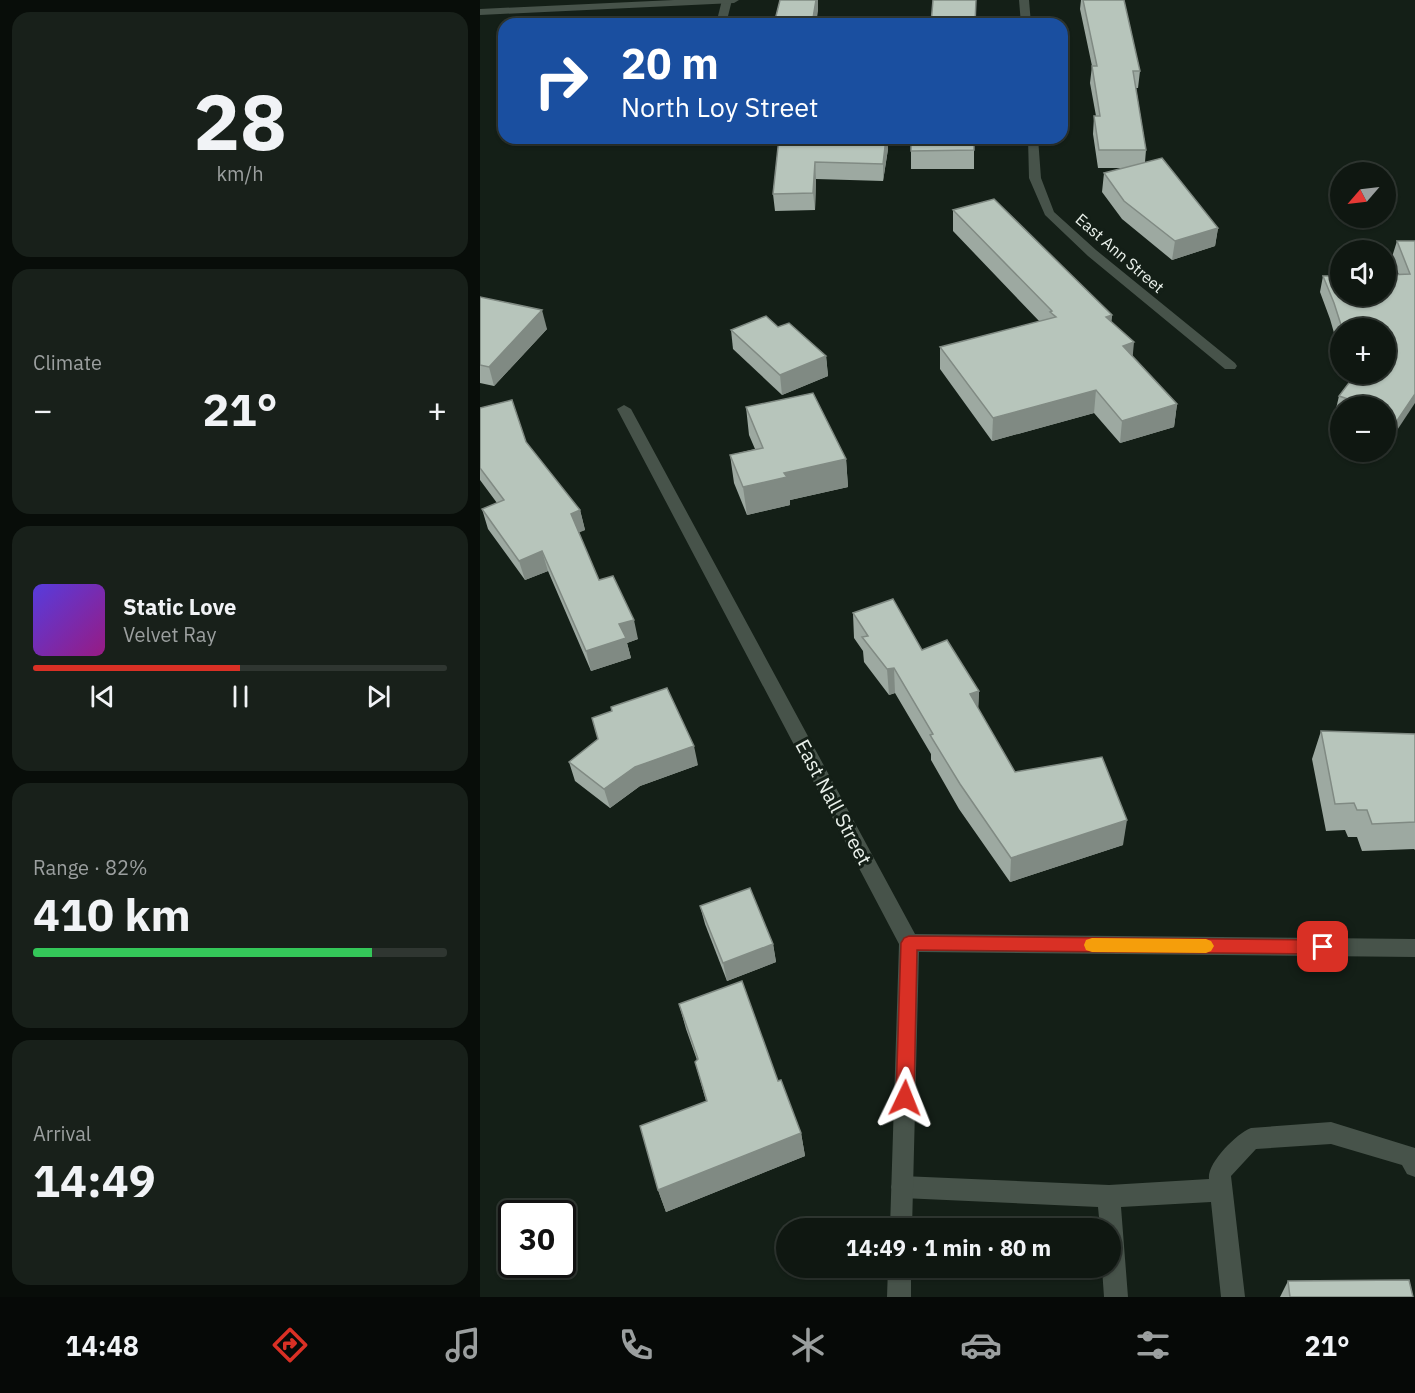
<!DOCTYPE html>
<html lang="en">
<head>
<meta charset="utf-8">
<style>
	body { margin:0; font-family:"IBM Plex Sans",sans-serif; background:#18201a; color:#f1f3f6; height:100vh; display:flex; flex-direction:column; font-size:22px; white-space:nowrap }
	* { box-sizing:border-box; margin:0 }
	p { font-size:20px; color:#9b9f9f }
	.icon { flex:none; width:33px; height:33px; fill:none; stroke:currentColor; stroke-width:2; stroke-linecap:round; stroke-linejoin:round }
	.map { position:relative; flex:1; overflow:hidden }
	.panel { display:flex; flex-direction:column; gap:12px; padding:12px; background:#080d09; width:480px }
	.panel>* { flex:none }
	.banner { position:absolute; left:18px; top:18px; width:570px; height:126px; border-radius:18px; box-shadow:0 2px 4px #0004,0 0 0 2px #2f3631; background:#1a4fa0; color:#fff; overflow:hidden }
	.needle { width:39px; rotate:242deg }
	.fabs { position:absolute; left:850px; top:162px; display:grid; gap:12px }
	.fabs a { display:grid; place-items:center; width:66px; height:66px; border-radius:50%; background:#0f1711; box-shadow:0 2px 4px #0004,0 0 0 2px #2f3631; font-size:30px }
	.speed { position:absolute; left:18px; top:1200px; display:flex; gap:12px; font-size:30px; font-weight:700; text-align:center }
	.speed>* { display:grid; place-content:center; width:78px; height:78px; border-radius:50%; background:#0f1711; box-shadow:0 2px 4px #0004,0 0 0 2px #2f3631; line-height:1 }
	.speed .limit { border:3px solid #111; border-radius:9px; background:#fff; color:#111 }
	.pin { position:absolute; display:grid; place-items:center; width:51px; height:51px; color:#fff; margin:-26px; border-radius:12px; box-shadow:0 3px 9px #0006 }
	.me { position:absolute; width:66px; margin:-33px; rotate:2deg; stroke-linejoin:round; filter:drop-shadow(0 0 4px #0008) }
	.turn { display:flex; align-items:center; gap:21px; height:126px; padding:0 24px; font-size:27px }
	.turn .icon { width:78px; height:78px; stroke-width:2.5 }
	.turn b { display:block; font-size:42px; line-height:51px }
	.big { font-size:45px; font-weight:700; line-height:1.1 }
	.panel .tile { flex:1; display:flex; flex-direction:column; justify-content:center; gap:9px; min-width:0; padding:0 21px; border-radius:18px; background:#18201a }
	.panel .dial { align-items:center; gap:0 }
	.dial b { font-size:78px; line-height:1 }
	.song { display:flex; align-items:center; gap:18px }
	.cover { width:72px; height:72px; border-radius:9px; background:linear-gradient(135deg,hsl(250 70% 55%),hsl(310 70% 35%)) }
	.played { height:6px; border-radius:3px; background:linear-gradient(90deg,#d93025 50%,#2f3631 50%) }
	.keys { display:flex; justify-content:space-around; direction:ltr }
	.heat { display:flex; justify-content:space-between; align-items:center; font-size:33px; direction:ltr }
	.charge { height:9px; border-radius:4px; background:linear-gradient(90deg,#34c759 82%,#2f3631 0) }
	.trip { position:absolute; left:296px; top:1218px; width:345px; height:60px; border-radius:30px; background:#0f1711; box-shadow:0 2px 4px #0004,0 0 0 2px #2f3631; font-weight:700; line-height:60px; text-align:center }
	.tabs { display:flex; height:96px; justify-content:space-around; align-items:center; background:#060907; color:#9b9f9f }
	.tabs .icon { width:42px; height:42px }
	.tabs .active { color:#d93025 }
	.tabs b { font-size:27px; color:#f1f3f6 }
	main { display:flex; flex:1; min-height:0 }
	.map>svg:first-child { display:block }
</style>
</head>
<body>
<main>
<section class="panel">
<div class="tile dial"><b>28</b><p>km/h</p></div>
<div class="tile"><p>Climate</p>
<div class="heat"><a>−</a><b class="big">21°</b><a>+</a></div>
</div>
<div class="tile">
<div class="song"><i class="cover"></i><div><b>Static Love</b><p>Velvet Ray</p></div></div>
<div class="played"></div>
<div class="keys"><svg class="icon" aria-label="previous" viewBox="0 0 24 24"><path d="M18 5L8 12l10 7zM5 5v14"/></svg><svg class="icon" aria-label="pause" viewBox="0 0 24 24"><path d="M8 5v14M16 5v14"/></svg><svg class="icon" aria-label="next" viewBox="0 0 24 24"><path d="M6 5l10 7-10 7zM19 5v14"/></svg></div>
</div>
<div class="tile"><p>Range · 82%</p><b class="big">410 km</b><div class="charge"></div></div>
<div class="tile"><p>Arrival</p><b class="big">14:49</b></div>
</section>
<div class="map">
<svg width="935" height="1297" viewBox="0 0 935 1297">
	<rect width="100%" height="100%" fill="#141f17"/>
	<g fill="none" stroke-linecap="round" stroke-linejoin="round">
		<path fill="#47534a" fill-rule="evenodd" d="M851,1122L935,1148V1177L927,1174L922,1165L851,1144L776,1149L751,1176L765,1297H741L731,1202L641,1207L648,1297H624L622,1268H630V1228H620L618,1207L422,1198L414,1195L411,1187L414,1179L422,1176L629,1185L729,1179C727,1163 756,1134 771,1128Z"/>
		<g fill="#47534a" fill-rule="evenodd">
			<path d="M242,0H252L246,24H236Z"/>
			<path d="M539,0H549L551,24H541Z"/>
			<path d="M548,138H558L561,178L574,212L616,250L755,363L757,366L755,369H745L608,256L565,215L549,178Z"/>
			<path d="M144,405L151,409L435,934L935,939V957L439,952L432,1228H410L419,944L137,409Z"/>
			<path d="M408,1268H431V1297H407Z"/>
		</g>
		<path fill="#47534a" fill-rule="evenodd" d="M194,0H259L254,3L0,15V9Z"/>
	</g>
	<g fill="#9da9a1">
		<path d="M601,0H644L660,71L658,88H656L666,150L665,162L738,228L735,246L692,260L642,219L622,192L624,173L644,168H618L613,134L614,116H616L610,83L612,66L600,9Z"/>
		<path d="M299,138H407L408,149L403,181L336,179L335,210L295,211L293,194Z"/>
		<path d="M494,150V169H431V151Z"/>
		<path d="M473,210L632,315L631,322L653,357L697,404L694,427L640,443L614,413L512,441L460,369V347L560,322L473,231Z"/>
		<path d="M917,241H935L906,406H861V439L850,435L854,418L857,414L855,413L859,396L869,384L866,374H906V328H861V357L850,319L840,292L843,276L919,275L912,257Z"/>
		<path d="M0,297L67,329L14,386L0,383Z"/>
		<path d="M298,327L346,356L348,376L302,395L253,349L251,330Z"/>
		<path d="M266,407L366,459L368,487L310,500V505L267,515L254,483L250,455L275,449L269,435Z"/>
		<path d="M0,408L46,442L100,510L105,530L98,532L119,580L158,639L147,643L151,658L111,671L68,571L45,580L8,529L2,509L17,503L0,480Z"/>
		<path d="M373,613L442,650L499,691L498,708L535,772L643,845L530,882L479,809L451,760V754L415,693L409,695L384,662L383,651L374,638Z"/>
		<path d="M841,731L935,734V850L934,849L882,851L877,837H868L865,830L846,831L832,759Z"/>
		<path d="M89,762L218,765L160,786L130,808L95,781Z"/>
		<path d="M220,906L293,944L296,962L247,981L225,924Z"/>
		<path d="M199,1004L298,1081L321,1133L325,1156L186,1212L178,1190L226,1101L215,1062L217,1060L206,1029Z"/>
		<path d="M808,1281L933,1297H800Z"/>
	</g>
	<g fill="#808a83">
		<path d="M336,0H338V11L336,24H332Z"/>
		<path d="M406,138H407L408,149L403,181V164Z"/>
		<path d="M335,162L336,179L335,210L333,193Z"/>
		<path d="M738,228L735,246L692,260L695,241Z"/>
		<path d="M62,310L67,329L14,386L9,367Z"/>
		<path d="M632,315L630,337L626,317Z"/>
		<path d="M654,342L652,364L643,346Z"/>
		<path d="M346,356L348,376L302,395L300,375Z"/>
		<path d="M616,390L614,413L512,441L513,418Z"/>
		<path d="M935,394V403L906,447V437Z"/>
		<path d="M697,404L694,427L640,443L642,421Z"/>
		<path d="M366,459L368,487L310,500V505L267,515L263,487L304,473Z"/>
		<path d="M100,510L105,530L96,534L91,514Z"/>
		<path d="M62,551L68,571L45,580L39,561Z"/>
		<path d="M154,620L158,639L147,643L151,658L111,671L106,651L139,624Z"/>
		<path d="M414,668L415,693L409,695L407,669Z"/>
		<path d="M499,691L498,716L490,694Z"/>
		<path d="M214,746L218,765L160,786L130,808L124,789L155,767Z"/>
		<path d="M647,820L643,845L530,882L531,858Z"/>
		<path d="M293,944L296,962L247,981L243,963Z"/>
		<path d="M321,1133L325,1156L186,1212L178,1190Z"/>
	</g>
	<g fill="#b7c5bb" stroke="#808a83" stroke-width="1.5">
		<path d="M300,0H336L332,24H294Z"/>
		<path d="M453,0H496L495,24H451Z"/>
		<path d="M603,0H644L660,71H653L666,150H619L614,116H620L612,66H617Z"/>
		<path d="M299,138H406L403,164L335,162L333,193L293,194Z"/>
		<path d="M431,138H494V150L431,151Z"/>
		<path d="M682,158L738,228L695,241L644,201L624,173Z"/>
		<path d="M514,199L632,315L626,317L654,342L643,346L697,404L642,421L616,390L513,418L460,347L576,317L570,312L572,311L473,210Z"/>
		<path d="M917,241H935V394L906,437V406H863L868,399L859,396L875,375V374H906V328H862L854,303L843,276H861V296H906V275L930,274Z"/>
		<path d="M0,297L62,310L9,367L0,365Z"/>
		<path d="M286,316L298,327L309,323L346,356L300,375L251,330Z"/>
		<path d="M333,393L366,459L304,473L307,477L263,487L250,455L283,448L266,407Z"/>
		<path d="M32,400L46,442L100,510L91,514L119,580L133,576L154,620L139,624L146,638L106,651L62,551L39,561L2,509L24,500L0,468V408Z"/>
		<path d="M861,409V421L854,418Z"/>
		<path d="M413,599L442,650L467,640L499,691L490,694L535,772L622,757L647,820L531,858L480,784L450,735L453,734L414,668L407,669L382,637L388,636L373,613Z"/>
		<path d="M187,688L214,746L155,767L124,789L89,762L118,739L112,718L132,711L131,707Z"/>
		<path d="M841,731L935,734V822L892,824L887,810H877L874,803L855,804Z"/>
		<path d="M270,888L293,944L243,963L220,906Z"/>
		<path d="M262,981L298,1081L301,1080L321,1133L178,1190L160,1126L227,1101L215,1062L218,1059L199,1004Z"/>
		<path d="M929,1280L933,1297H810L808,1281Z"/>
	</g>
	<path fill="#d93025" stroke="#8d1f18" stroke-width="1.5" d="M429,936L843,940L849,942L851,947L849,952L843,954L437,950L434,1098L431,1104L425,1106L419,1104L416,1098L421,943L424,938Z"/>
	<path fill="#f59e0b" d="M612,938L726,939L731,941L734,946L731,951L726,953L612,952L606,950L604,945L606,940Z"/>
	<g text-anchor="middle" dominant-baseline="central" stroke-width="6" stroke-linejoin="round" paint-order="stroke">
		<g font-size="16" fill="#eaf1eb" stroke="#141f17">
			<text transform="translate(640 253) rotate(41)">East Ann Street</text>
		</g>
		<g font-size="20" fill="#eaf1eb" stroke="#141f17">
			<text transform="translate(354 802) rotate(62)">East Nall Street</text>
		</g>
	</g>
</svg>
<div class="fabs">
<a><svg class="needle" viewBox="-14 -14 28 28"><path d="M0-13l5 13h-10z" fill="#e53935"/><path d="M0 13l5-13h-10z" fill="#9b9f9f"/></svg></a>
<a><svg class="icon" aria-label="sound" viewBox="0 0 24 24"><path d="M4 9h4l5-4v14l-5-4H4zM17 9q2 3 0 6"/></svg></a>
<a>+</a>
<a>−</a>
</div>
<div class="speed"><div class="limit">30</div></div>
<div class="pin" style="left:843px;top:947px;background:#d93025"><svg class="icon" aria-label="arrive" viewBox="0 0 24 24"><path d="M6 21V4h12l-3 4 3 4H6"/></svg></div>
<svg class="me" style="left:425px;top:1098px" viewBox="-20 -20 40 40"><path d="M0-17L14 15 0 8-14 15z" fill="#d93025" stroke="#fff" stroke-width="4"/></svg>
<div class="trip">14:49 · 1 min · 80 m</div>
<div class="banner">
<div class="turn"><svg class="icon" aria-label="right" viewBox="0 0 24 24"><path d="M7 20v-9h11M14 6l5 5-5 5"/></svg><div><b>20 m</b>North Loy Street</div></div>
</div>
</div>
</main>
<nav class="tabs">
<b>14:48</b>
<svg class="icon active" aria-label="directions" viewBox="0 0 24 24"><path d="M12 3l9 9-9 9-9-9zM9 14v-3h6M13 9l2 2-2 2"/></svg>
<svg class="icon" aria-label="music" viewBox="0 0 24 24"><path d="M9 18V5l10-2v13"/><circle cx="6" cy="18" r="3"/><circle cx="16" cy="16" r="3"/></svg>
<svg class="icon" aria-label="phone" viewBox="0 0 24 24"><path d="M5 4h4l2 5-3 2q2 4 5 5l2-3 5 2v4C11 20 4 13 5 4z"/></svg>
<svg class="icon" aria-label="climate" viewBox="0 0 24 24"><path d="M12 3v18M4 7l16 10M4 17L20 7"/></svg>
<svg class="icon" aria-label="car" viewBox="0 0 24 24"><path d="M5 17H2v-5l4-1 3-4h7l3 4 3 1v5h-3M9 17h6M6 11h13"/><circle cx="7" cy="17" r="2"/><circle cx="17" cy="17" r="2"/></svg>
<svg class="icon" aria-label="filters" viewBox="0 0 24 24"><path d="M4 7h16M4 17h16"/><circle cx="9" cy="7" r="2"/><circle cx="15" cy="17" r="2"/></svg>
<b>21°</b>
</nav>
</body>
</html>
